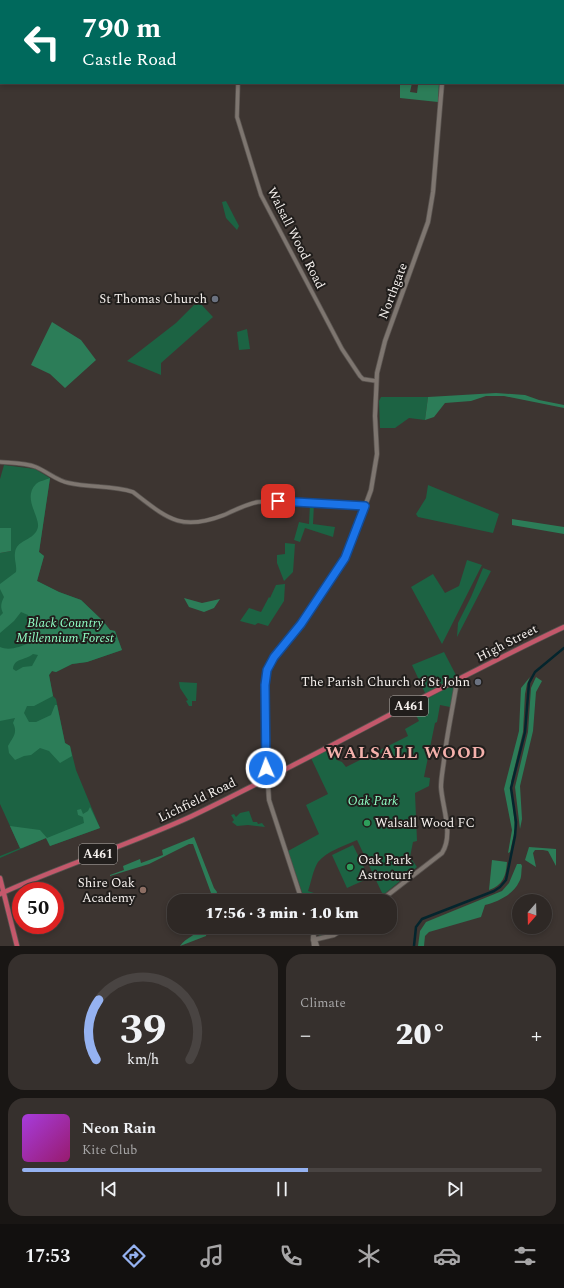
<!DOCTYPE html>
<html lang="en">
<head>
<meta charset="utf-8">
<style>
	body { margin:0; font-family:Spectral,serif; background:#36302d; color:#f1f3f6; height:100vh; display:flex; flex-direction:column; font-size:15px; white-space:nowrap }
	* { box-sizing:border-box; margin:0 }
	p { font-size:13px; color:#a7a6a7 }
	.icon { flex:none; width:22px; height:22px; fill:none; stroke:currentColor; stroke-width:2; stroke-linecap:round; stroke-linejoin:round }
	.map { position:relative; height:946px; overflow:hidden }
	.drawer { display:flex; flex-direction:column; gap:8px; padding:8px; background:#191614; flex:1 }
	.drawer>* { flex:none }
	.hud { position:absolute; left:0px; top:0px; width:564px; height:84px; box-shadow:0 2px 6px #0003,0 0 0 1px #494442; background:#00695c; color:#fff; overflow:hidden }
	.needle { width:26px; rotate:200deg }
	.tools { position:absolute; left:512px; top:894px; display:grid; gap:8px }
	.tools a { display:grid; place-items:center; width:40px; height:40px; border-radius:50%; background:#2e2825; box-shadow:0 2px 6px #0003,0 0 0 1px #494442; font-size:20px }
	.speed { position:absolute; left:12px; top:882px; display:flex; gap:8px; font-size:20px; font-weight:700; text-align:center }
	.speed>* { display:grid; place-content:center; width:52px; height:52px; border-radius:50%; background:#2e2825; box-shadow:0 2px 6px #0003,0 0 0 1px #494442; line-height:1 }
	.speed .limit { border:6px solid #d22; background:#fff; color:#111 }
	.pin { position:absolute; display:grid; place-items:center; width:34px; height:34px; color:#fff; margin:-17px; border-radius:8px; box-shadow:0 2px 6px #0006 }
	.me { position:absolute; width:44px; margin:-22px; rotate:358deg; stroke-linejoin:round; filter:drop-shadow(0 0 3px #0008) }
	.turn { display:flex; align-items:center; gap:14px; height:84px; padding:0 16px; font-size:18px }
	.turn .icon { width:52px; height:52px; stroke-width:2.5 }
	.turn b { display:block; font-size:28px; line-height:34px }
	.big { font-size:30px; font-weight:800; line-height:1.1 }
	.drawer .tile { flex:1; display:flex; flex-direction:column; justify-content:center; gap:6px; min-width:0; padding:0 14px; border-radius:16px; background:#36302d }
	.drawer .dial { align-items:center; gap:0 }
	.dial svg { height:104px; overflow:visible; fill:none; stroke:#494442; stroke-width:7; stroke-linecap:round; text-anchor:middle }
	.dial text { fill:#f1f3f6; stroke:none }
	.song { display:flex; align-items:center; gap:12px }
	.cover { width:48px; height:48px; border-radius:6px; background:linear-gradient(135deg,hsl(280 70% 55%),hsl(320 70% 35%)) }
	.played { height:4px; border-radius:2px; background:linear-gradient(90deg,#95b2f1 55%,#494442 55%) }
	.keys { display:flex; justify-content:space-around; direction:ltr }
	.heat { display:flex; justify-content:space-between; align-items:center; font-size:22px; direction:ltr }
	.drawer .tiles { flex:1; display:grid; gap:8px; grid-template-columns:1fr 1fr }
	.tile:last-child { grid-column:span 2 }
	.trip { position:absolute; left:167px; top:894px; width:230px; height:40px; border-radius:16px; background:#2e2825; box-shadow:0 2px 6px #0003,0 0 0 1px #494442; font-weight:800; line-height:40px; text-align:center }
	.dock { display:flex; height:64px; justify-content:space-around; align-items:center; background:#12100f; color:#a7a6a7 }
	.dock .icon { width:28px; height:28px }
	.dock .on { color:#95b2f1 }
	.dock b { font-size:18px; color:#f1f3f6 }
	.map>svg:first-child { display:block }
</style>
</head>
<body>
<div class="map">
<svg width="564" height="946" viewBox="0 0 564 946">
	<rect width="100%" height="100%" fill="#3d3531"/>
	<g fill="#1c6343">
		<path d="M226,201L239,226L237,230L226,218L222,202Z"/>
		<path d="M198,301L213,317L161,363V375L127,361L176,323Z"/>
		<path d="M247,329L250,349L239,350L237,332Z"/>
		<path d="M381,397H428L425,420L409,418L395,428H380L379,401Z"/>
		<path d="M4,465L35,469L50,478L39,552L44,556L37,581L59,592L81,600L103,621L110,630L115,631L122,650L87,662L72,664L56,672L52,671L49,675L53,696L56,699L65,743L70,746L76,770L100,828L50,846L46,838L0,858V856L20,848L0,804V553L11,551V528H0V479Z"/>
		<path d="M428,485L499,514L493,533L418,517L416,514L426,498Z"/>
		<path d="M310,504H314L313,524L335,527L333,537L305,528L300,542L294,540L299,522L309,524Z"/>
		<path d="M285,543L295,544L293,572L284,581L277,563V555L285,554Z"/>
		<path d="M467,560L482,565L442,644L411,587L433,574L445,593L459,586Z"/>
		<path d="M483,568L491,571L457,637L458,623L471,597Z"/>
		<path d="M285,584L284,601L268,626L258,623L255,625L240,621L249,608L261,612L269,597L270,598L276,585Z"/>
		<path d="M444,652L458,679L426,695L412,665Z"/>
		<path d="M179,682L197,683L196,701H192V706H189L186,701L188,700L180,688Z"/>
		<path d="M456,683L450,707L440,705L437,722L435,723L424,777L430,778L429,786L415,793L417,841L413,842L410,857L417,867L383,895L357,840C344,846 327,851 318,862C313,870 311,883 308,891L332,899L331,901H305L288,851L319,834L306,805L328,794L311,758L332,747L337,760L342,762L346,767L408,736L405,729L419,721L412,707Z"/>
		<path d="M249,811L253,822H257L258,824L262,823L265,827L248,825L237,826L232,822L234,820L231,815L234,814L236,817L240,813Z"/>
		<path d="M353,845L369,878L347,888L332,855Z"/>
		<path d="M313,927H343L331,934L320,936L316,933Z"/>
	</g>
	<g fill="#2c7d58" fill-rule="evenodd">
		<path d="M400,83H412L410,92L417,93L418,85L422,83H439L438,102L400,98Z"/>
		<path d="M52,322L81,340L96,360L65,388L50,374L31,365Z"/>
		<path d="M496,393L525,395L539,400L564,405V408L504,396H486L471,401L445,403L434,417L425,420L428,397Z"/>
		<path d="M50,478L39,552L44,556L37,581L59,592L81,600L103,621L110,630L115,631L122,650L87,662L72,664L56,672L52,671L49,675L53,696L34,706H27L24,713L29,722H36L51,715L55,705H57L65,743L70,746L72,756L60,763L49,751L40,748L31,755L24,756L15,760L9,753L8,746C13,737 18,733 13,723L15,718L0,721V647C9,651 20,647 29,643L31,632L28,615L21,612L14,621L0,633V616L3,613C0,607 1,603 4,597L0,589V584L16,572C17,565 14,560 15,553C16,540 32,541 37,530C43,519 21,499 36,484C39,481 46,480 50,478ZM33,654L38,655L32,666L23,667L16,671L13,669C14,658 24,661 33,654Z"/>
		<path d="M512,519L564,527V534L512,525Z"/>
		<path d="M0,528H11V551L0,553Z"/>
		<path d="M184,598L202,603L220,599L214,608L204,612L189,607Z"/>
		<path d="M530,677L527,684L525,694L523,732L511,782L515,829L510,852L508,853L512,830L504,789L519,731L521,688Z"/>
		<path d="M536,677L542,681L536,692L533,731L520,786L522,819L520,829L515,787L528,732L531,688Z"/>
		<path d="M90,807L100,828L50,846L46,838L22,848H20L10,826L40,830L47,838L84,823L83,817L78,815L77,810L81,809L83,814L88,811Z"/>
		<path d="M194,837L214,888L217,892L215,901H209L211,893L193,844H189L149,864L110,876V875L124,870L123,866L140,859L141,863L163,855L162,850Z"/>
		<path d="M529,847L556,849V866L548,851L543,850H535L533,853L536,867L525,860Z"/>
		<path d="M492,860L507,862C506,876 503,885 489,890Z"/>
		<path d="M517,864H521L522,866C521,871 522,878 519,882C513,895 497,902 485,905L481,917L429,932L425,936L424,946H418L420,931L426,922L502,891L509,883Z"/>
		<path d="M202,927H208L206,936L180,946C186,937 196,936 202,927Z"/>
	</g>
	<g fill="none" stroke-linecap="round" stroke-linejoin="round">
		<path stroke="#04252d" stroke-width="2.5" d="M414,946L416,927L422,919L494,891L500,887L506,880L515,836L516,822L511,788L525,732L529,683L535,672L564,648"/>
		<defs>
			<g id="tertiary">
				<path d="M253,1L254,0"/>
				<path d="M238,83L237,117L261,195L342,349L360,376L363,379L376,381"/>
				<path d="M0,462C12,463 26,463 36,467C48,472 57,481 69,483C91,488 113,485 133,492C167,518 180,532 224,515C235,510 247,504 258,502C293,499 330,503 365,506"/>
			</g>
			<g id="secondary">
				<path d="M449,1V0"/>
				<path d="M302,901L269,800L265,736V680L267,670L274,657L301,624L348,553L371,490L377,454L375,416L377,373L385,341L428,222L433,192L442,83"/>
				<path d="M380,901L442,853C454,835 442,806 441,787C441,778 443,769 444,760C447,733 453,707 457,681"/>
				<path d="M311,927L317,946"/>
				<path d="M313,937L314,946"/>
				<path d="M313,940L334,935L347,927"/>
			</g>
			<g id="trunk">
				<path d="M265,763L272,769L281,771"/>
				<path d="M0,878L17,946"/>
				<path d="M0,894C63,865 129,845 192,816C317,756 438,686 564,627"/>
			</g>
		</defs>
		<use href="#tertiary" stroke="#5a5450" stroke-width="5"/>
		<use href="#secondary" stroke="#5a5450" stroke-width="5.5"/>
		<use href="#trunk" stroke="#5a5450" stroke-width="6"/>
		<use href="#tertiary" stroke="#7e7670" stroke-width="3.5"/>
		<use href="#secondary" stroke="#7e7670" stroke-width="4"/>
		<use href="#trunk" stroke="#c4586b" stroke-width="4.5"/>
	</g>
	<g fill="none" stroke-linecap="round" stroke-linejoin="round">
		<defs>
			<path id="route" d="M266,768L265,685L267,670L274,657L301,624L345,558L365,506L278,501"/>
		</defs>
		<use href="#route" stroke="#114b97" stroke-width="10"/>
		<use href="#route" stroke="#1a73e8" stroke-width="7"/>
	</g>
	<g fill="#6b7280" stroke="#211e1c" stroke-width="1.5">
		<circle cx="215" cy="299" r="4"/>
		<circle cx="478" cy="682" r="4"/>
	</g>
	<g fill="#2e9e5b" stroke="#211e1c" stroke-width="1.5">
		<circle cx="367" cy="823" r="4"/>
		<circle cx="350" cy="867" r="4"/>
	</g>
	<circle fill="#8d6e63" stroke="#211e1c" stroke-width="1.5" cx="143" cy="890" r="4"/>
	<g text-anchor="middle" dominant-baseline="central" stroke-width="4" stroke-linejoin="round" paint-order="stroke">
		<g fill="#211e1c" stroke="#b6b2af" stroke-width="1">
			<rect x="390" y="696" width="38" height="20" rx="3"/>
			<rect x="79" y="844" width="38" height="20" rx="3"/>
		</g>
		<g font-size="12" font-weight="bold" fill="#f6f1ee">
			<text x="409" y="706">A461</text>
			<text x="98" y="854">A461</text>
		</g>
		<g font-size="13" fill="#f6f1ee" stroke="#211e1c">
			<text transform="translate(296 238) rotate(63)">Walsall Wood Road</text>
			<text transform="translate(393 291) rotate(-69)">Northgate</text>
			<text transform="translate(507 643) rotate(-27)">High Street</text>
			<text transform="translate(197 800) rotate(-26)">Lichfield Road</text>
		</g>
		<g font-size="13" fill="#f6f1ee" stroke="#211e1c" text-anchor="end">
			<text x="207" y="299">St Thomas Church</text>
			<text x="470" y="682">The Parish Church of St John</text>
			<text x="375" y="823" text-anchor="start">Walsall Wood FC</text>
			<text x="358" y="860" text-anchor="start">Oak Park<tspan x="358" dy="15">Astroturf</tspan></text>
			<text x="135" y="883">Shire Oak<tspan x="135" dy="15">Academy</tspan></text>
		</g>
		<g font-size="13" font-style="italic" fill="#90fec5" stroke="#211e1c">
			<text x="65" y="623">Black Country<tspan x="65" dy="15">Millennium Forest</tspan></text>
			<text x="373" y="801">Oak Park</text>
		</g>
		<g font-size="17" font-weight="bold" letter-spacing="1" fill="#f5b1ac" stroke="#211e1c">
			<text x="406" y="753">WALSALL WOOD</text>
		</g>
	</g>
</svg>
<div class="tools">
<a><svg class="needle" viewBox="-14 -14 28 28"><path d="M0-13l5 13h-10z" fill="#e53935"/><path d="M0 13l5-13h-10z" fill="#a7a6a7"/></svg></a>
</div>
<div class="speed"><div class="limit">50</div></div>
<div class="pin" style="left:278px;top:501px;background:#d93025"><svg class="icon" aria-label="arrive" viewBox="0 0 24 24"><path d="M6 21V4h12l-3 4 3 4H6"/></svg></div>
<svg class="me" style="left:266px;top:768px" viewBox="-20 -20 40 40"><circle r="17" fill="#1a73e8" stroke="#fff" stroke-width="3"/><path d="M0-11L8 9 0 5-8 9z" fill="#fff"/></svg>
<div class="trip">17:56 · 3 min · 1.0 km</div>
<div class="hud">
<div class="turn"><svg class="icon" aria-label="left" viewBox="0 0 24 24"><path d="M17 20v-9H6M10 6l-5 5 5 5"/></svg><div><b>790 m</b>Castle Road</div></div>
</div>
</div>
<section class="drawer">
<div class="tiles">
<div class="tile dial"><svg viewBox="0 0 100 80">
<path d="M14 69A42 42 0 1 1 86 69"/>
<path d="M14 69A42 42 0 0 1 16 23" stroke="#95b2f1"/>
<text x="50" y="56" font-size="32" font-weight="700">39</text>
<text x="50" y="72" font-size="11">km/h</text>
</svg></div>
<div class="tile"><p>Climate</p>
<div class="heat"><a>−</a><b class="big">20°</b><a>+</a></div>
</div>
<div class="tile">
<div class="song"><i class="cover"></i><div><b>Neon Rain</b><p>Kite Club</p></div></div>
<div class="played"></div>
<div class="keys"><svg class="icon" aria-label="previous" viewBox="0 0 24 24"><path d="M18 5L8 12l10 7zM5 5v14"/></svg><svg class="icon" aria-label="pause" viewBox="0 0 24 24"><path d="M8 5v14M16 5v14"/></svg><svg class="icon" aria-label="next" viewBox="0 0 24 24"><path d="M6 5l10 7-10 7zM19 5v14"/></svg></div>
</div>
</div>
</section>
<nav class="dock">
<b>17:53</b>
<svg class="icon on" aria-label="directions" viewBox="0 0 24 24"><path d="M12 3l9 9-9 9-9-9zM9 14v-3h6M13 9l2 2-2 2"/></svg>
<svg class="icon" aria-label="music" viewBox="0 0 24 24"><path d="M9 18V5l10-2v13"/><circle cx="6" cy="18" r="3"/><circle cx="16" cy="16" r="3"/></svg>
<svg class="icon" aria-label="phone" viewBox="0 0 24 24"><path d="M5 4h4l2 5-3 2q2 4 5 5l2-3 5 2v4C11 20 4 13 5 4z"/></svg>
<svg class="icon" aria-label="climate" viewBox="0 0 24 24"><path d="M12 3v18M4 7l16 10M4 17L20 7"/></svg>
<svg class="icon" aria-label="car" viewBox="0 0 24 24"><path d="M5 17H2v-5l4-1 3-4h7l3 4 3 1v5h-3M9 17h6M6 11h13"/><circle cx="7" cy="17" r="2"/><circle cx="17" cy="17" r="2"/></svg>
<svg class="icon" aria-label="filters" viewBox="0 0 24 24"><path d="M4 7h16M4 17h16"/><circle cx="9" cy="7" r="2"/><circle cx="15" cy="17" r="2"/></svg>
</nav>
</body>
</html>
